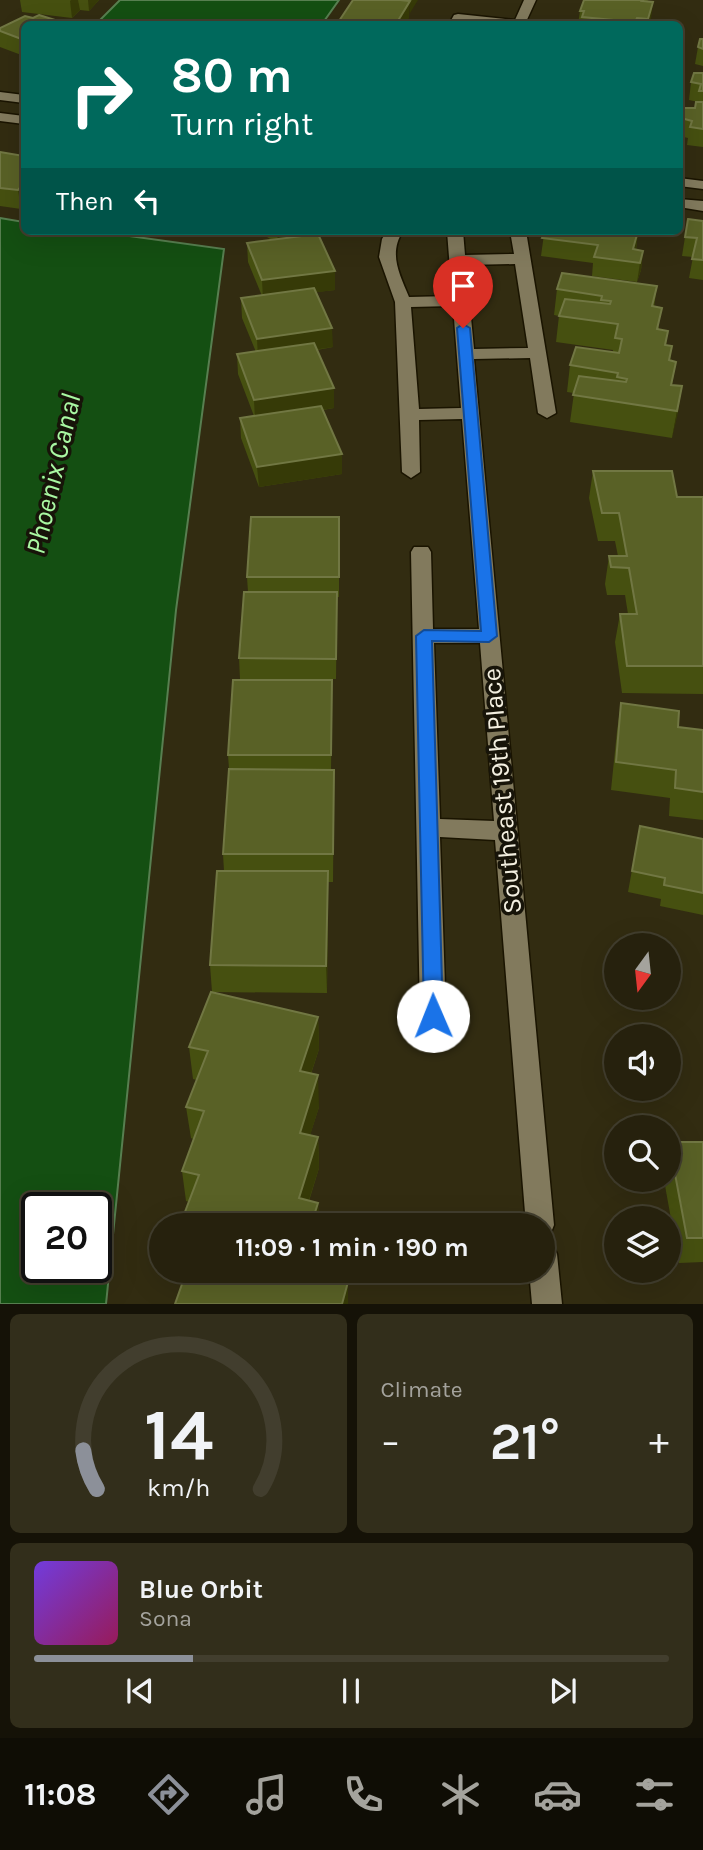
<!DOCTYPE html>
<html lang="en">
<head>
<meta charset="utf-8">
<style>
	body { margin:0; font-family:Karla,sans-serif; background:#322e1b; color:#f1f3f6; height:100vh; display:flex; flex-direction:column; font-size:26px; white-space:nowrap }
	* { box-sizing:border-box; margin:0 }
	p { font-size:23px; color:#a4a39d }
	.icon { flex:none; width:38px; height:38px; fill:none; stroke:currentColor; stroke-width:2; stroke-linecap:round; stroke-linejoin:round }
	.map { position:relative; height:1304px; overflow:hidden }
	.side { display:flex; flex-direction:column; gap:10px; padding:10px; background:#151207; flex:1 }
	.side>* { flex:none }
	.guide { position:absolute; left:21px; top:21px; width:662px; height:214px; border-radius:10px; box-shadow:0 7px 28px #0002,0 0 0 2px #423e2e; background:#00695c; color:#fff; overflow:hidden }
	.needle { width:46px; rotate:195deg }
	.fabs { position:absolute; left:604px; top:933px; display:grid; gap:14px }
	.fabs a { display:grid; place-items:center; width:77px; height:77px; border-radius:50%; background:#26210d; box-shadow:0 7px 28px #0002,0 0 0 2px #423e2e; font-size:35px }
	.speed { position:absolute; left:21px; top:1192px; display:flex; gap:14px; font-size:35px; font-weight:700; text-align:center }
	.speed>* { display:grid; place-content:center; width:91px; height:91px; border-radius:50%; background:#26210d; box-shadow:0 7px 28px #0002,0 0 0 2px #423e2e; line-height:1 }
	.speed .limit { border:4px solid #111; border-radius:10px; background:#fff; color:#111 }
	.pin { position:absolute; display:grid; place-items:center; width:60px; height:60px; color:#fff; margin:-72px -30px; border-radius:50% 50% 50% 0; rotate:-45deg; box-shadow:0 0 7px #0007 }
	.pin .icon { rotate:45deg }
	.me { position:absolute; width:77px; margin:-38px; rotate:359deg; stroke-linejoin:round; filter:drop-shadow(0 0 5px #0008) }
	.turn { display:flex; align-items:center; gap:24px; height:147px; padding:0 35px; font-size:32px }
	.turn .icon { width:91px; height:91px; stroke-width:2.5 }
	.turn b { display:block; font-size:49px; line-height:60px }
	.then { display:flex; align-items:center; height:66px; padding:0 35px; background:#0003; gap:14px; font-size:26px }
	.big { font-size:52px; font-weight:700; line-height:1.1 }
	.side .widget { flex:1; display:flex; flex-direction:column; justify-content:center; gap:10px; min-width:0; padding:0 24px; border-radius:10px; background:#322e1b }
	.side .dial { align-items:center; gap:0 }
	.dial svg { height:182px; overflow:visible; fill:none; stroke:#423e2e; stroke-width:7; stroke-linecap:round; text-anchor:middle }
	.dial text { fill:#f1f3f6; stroke:none }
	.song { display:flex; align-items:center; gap:21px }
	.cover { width:84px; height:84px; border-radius:10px; background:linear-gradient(135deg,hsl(260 70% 55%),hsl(330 70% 35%)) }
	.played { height:7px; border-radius:4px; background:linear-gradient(90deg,#8c9099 25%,#423e2e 25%) }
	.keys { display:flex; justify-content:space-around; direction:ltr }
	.heat { display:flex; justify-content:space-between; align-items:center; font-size:38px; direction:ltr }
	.side .tiles { flex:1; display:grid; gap:10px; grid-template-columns:1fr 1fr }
	.widget:last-child { grid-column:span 2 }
	.trip { position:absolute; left:149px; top:1213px; width:406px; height:70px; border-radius:35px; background:#26210d; box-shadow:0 7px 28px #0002,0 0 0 2px #423e2e; font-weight:700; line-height:70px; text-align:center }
	.menu { display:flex; height:112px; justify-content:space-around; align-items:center; background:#0f0d05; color:#a4a39d }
	.menu .icon { width:49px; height:49px }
	.menu .current { color:#8c9099 }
	.menu b { font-size:32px; color:#f1f3f6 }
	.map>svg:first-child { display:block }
</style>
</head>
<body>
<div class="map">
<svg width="703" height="1304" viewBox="0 0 703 1304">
	<rect width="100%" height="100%" fill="#322c11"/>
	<g fill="#144f12" stroke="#577f50" stroke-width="2" fill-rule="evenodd">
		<path d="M120,0H339L322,24H96Z"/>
		<path d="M0,218L24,222V231H93L224,249L176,610L106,1304H0ZM37,1208H96V1267H37Z"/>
	</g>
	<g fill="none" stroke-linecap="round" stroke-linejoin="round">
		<defs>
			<g id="minor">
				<path d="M524,0H536L525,24H449L454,15L458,14L515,20Z"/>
				<path d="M0,92L24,95V103L0,100Z"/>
				<path d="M0,113L24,116V124L0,121Z"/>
				<path d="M679,178L703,181V189L679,186Z"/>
				<path d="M679,199L703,201V211L679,207Z"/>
				<path d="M387,231H403C388,254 400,275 409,297L452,296L447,231H463L465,255L514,254L510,231H526L556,413L547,418L538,413L530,358L474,359L554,1225L550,1235L542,1238V1225H526L495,840L440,837L446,1016L442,1024L433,1027L424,1024L420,1016L411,552L414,547H428L431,552L433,629H479L462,419L419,420L420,472L411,478L402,472L395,302L379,257L382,239ZM515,264L528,348L474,349L466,265ZM453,306L461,408L419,409L411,307ZM434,643H480L494,821L440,819Z"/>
				<path d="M542,1240L552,1244L557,1254L562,1304H532L529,1270H542Z"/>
			</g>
		</defs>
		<use href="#minor" stroke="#1a1400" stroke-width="3"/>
		<use href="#minor" fill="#827a5d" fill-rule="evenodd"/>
	</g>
	<g fill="#465010">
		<path d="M20,0H99L89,11L80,10L72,18L22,12Z"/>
		<path d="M584,0H648L647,2H653L649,24H578L580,11Z"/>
		<path d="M33,18L55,20L56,24H24V56L0,47V28Z"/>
		<path d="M703,39V66L695,64L698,47Z"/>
		<path d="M703,73V147L687,145L688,138L679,136L681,118L695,108L698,102L689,100L691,82Z"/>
		<path d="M0,152L24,156L21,209L0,206Z"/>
		<path d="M703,221V280L689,278L693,257L682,256L685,237Z"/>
		<path d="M257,231H307L293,237L335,271V290L316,292L333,347L317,350L334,388V408L323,410L342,474L259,487L241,438L240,418L254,416L238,374L237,354L256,352L242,318L241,298L262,296L248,262L247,243L272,240Z"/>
		<path d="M540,231H638L636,250L643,251L641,270L637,282L592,276L593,263L541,256L544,234L540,233Z"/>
		<path d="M657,286L654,307L659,329L668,331L666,345L672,346L670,361L676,362L672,385L682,386L672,438L570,422L574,393L567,392L570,365L613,352V350L556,342L559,316L554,315L557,289Z"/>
		<path d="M593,471L677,497H703V694L622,693L615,642L620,614H628L625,595H607L605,584L609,556H618L615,541H598L589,498Z"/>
		<path d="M339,517V597H337L336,679H240L239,658L248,592L247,577Z"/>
		<path d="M332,700L331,770H334L333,882H328L327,993L212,992L210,965L224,871L223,854L229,769L228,755Z"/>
		<path d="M621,703L678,727L703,730V820L669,816L670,798L611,790L617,731Z"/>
		<path d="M640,826L703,839V915L660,906L661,899L628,892Z"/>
		<path d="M318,1017L319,1049L311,1074L319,1107L310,1135L318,1137L319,1168L309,1201L318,1203L319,1225H180L189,1202L186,1201L182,1171L193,1139L191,1138L186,1107L197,1080L193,1079L189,1047Z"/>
		<path d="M669,1142H703V1262L679,1263L664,1180H668Z"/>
	</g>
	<g fill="#363a07">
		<path d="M71,0H78L80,10L72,18L70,1Z"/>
		<path d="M88,0H99L89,11Z"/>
		<path d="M410,0H418L410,13Z"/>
		<path d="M410,1L409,18L405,24H396Z"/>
		<path d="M653,2L651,19L649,24H647Z"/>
		<path d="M24,183V204L21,209L18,190Z"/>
		<path d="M277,231H307L278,244Z"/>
		<path d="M638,231L636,250L633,249Z"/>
		<path d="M643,251L641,270L637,282L640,263Z"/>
		<path d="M335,271V290L263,299L262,280Z"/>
		<path d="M332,328L333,347L258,358L257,339Z"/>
		<path d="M682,386L678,413L672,438L677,411Z"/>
		<path d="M334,388V408L255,420L254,400Z"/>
		<path d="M342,454V474L259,487L257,467Z"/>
		<path d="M328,871V898L327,993L326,966Z"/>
		<path d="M318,1017L319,1049L301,1103L300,1071Z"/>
		<path d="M318,1075L319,1107L301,1164L300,1133Z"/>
		<path d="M318,1137L319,1168L301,1225L299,1198Z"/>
		<path d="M318,1203L319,1225H311Z"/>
		<path d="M348,1282V1304H342Z"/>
	</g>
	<g fill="#596126" stroke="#717743" stroke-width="2">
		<path d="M353,0H400L410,1L396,24H337Z"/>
		<path d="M584,0H643L642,1L653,2L648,19L637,18L635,22L582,17L584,11H580Z"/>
		<path d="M39,15L55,20L49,23L53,24H24V40L0,31V28L25,16L33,18Z"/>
		<path d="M700,39H703V49L698,47Z"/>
		<path d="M694,73H703V91H699L701,84L691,82Z"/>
		<path d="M696,102H703V129L690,127L692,121L681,118L684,108H695Z"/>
		<path d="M0,152L24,156V183L18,190L0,188Z"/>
		<path d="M688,219L703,221V260L692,259L697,238L685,237Z"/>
		<path d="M545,231H638L633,249L643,251L640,263L594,257L598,245L542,238Z"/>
		<path d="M318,234L335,271L262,280L247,243Z"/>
		<path d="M562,273L657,286L652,306L662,308L657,329L668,331L665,345L672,346L669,360L676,362L671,385L682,386L677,411L573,395L579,376L626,382L627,379L617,377L618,373L570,365L576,347L619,353L622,339L615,338L618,324L559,316L565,299L610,304L611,301L601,300L602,296L557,289Z"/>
		<path d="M314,288L332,328L257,339L241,298Z"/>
		<path d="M314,343L334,388L254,400L237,354Z"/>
		<path d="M321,406L342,454L257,467L240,418Z"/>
		<path d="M593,471H672L677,497H703V666H627L620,614H637L629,568L611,567L609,556H627L619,513H602Z"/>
		<path d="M251,517H339V577H247Z"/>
		<path d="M244,592H337L336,659L239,658Z"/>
		<path d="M233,680H332L331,755H228Z"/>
		<path d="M621,703L679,711L678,727L703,730V792L675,788L676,770L616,762Z"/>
		<path d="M229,769L334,770L333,854H223Z"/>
		<path d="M640,826L703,839V893L664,885L665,878L632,871Z"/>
		<path d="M217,871H328L326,966L210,965Z"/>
		<path d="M211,992L318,1017L300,1071L318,1075L300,1133L318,1137L299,1198L318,1203L311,1225H180L199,1175L182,1171L204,1111L186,1107L208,1051L189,1047Z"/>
		<path d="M669,1142H703V1238H687Z"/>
		<path d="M187,1270H302L348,1282L342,1304H175Z"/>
	</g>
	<path fill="#1a73e8" stroke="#114b97" stroke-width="2" d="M463,324L470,328L497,636L489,642L432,641L443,1016L440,1021L433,1024L427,1021L424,1016L416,636L424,630L481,631L457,328Z"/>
	<g text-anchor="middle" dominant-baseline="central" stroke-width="7" stroke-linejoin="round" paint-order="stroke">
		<g font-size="26" fill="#f3efe0" stroke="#171409">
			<text transform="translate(502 791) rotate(-95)">Southeast 19th Place</text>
		</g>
		<g font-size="28" font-style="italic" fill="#a9f8a2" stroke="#171409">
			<text transform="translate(53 474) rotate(-77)">Phoenix Canal</text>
		</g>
	</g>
</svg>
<div class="fabs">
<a><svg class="needle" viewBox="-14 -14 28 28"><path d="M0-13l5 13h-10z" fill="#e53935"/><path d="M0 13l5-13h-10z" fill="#a4a39d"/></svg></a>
<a><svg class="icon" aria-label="sound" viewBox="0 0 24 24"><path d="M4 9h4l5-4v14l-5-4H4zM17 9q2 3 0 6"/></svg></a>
<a><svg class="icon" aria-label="search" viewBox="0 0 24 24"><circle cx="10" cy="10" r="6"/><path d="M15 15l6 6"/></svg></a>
<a><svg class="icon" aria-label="layers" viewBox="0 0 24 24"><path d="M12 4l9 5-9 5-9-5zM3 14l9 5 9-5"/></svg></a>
</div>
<div class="speed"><div class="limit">20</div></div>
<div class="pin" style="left:463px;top:328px;background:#d93025"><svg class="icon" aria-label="arrive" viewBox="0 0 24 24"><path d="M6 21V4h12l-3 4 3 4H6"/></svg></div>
<svg class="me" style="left:433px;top:1016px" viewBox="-20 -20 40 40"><circle r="19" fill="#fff"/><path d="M0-13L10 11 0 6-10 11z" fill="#1a73e8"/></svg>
<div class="trip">11:09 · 1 min · 190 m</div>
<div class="guide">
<div class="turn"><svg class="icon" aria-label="right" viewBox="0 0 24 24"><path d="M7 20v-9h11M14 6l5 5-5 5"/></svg><div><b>80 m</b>Turn right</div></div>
<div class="then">Then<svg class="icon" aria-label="left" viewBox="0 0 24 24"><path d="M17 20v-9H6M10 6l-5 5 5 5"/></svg></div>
</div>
</div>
<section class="side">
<div class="tiles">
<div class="widget dial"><svg viewBox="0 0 100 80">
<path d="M14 69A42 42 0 1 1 86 69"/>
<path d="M14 69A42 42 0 0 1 8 52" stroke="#8c9099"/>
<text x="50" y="56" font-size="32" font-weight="700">14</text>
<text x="50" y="72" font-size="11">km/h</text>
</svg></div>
<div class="widget"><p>Climate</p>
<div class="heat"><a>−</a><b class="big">21°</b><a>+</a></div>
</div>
<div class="widget">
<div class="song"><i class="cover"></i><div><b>Blue Orbit</b><p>Sona</p></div></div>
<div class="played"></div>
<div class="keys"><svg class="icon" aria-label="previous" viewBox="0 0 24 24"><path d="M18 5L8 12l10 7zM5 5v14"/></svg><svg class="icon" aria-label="pause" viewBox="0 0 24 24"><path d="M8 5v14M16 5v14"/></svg><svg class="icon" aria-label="next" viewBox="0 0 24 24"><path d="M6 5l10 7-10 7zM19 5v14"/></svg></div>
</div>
</div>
</section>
<nav class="menu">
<b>11:08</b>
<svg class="icon current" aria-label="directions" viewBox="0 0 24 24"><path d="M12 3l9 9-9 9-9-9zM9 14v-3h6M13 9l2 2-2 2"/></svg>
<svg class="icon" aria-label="music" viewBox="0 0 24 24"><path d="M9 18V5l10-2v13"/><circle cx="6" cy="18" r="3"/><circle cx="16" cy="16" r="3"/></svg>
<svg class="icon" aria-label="phone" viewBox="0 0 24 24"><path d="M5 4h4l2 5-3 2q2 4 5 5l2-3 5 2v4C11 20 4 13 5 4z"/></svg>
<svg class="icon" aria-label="climate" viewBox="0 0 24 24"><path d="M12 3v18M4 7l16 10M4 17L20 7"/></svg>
<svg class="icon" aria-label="car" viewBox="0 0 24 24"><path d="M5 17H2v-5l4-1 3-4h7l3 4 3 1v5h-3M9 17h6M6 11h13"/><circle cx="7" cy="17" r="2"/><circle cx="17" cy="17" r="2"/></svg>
<svg class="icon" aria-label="filters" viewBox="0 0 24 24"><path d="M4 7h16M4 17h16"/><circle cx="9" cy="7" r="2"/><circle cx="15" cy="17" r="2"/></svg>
</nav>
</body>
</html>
